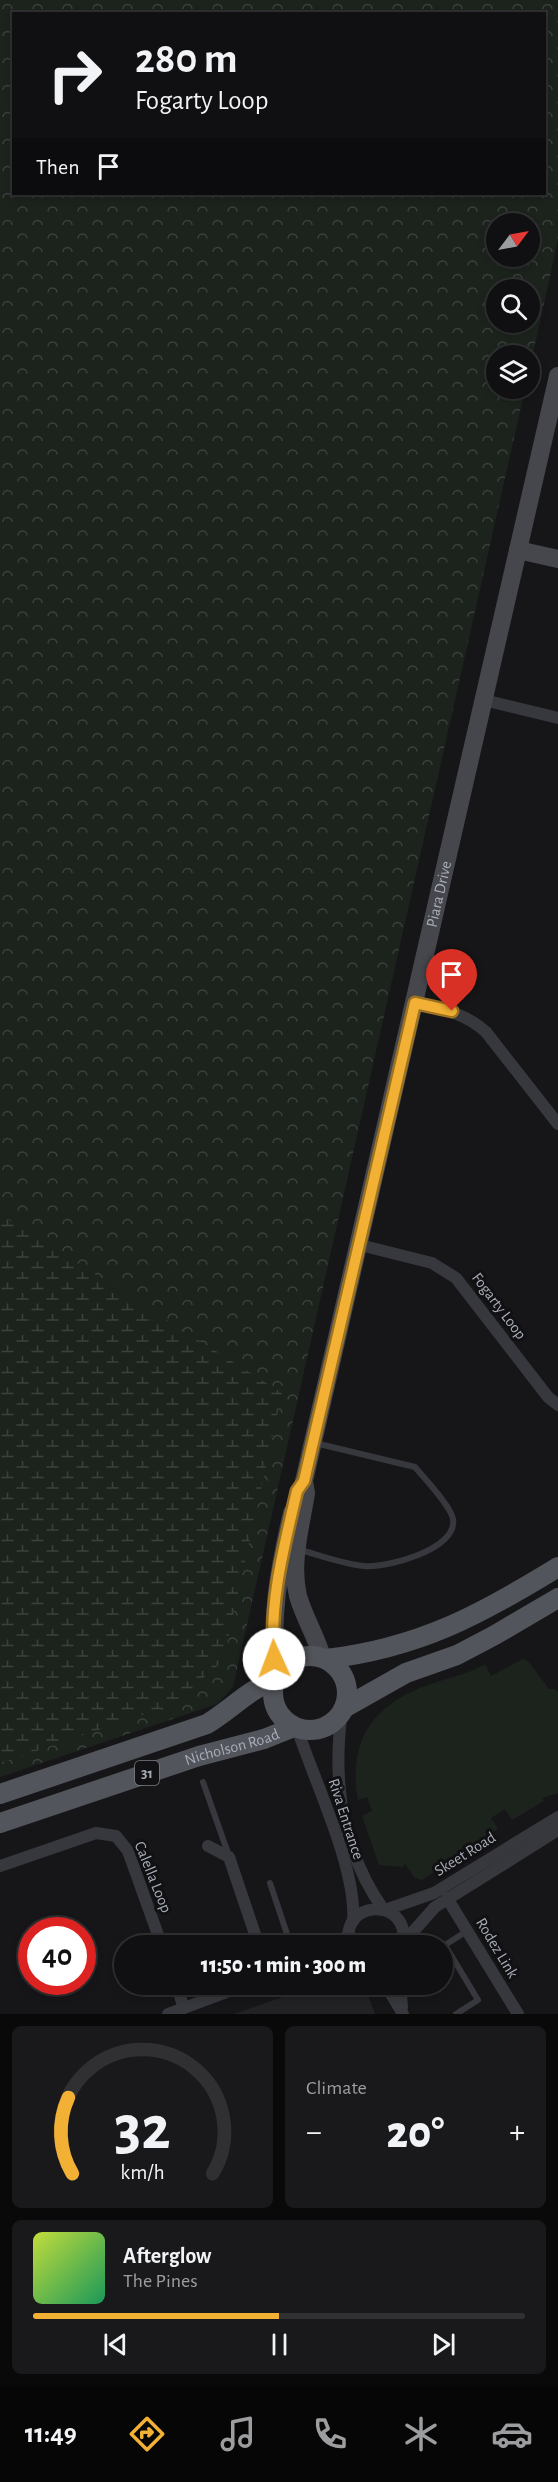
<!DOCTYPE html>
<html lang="en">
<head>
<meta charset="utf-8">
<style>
	body { margin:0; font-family:"Alegreya Sans",sans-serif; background:#19191b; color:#f1f3f6; height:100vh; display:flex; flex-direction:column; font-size:22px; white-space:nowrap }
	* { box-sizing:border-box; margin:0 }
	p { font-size:20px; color:#9c9d9f }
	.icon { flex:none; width:33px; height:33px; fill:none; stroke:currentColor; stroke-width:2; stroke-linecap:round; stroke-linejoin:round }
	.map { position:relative; height:2014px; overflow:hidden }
	.drawer { display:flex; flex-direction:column; gap:12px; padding:12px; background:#09090a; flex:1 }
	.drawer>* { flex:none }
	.hud { position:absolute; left:12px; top:12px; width:534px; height:183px; border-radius:0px; box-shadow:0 3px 9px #0003,0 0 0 2px #303032; background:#101012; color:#f1f3f6; overflow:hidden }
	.needle { width:39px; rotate:58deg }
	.buttons { position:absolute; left:486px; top:213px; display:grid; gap:12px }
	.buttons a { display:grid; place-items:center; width:54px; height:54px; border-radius:50%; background:#101012; box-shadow:0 3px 9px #0003,0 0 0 2px #303032; font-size:30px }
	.speed { position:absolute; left:18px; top:1917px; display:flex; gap:12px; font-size:30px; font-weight:700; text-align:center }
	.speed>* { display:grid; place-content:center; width:78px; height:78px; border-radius:50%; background:#101012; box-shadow:0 3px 9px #0003,0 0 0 2px #303032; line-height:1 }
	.speed .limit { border:9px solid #d22; background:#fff; color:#111 }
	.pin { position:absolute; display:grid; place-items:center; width:51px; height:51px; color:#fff; margin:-62px -26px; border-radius:50% 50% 50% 0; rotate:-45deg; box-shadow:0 0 6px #0007 }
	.pin .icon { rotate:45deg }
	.me { position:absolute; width:66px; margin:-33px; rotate:358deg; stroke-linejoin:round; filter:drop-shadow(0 0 4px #0008) }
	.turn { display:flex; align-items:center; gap:21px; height:126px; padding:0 24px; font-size:27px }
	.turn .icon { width:78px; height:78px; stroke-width:2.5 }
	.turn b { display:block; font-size:42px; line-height:51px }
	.then { display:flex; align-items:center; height:57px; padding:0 24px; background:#0003; gap:12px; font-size:22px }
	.big { font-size:45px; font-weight:800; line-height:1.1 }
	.drawer .widget { flex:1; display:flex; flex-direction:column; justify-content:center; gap:9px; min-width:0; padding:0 21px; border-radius:9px; background:#19191b }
	.drawer .dial { align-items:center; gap:0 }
	.dial svg { height:156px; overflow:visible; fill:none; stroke:#303032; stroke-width:7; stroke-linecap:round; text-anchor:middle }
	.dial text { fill:#f1f3f6; stroke:none }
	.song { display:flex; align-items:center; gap:18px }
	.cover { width:72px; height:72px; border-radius:9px; background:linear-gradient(135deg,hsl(70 70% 55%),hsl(150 70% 35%)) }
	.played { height:6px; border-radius:3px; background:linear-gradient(90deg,#f2b134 50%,#303032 50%) }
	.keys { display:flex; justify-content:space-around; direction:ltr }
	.heat { display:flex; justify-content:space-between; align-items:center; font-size:33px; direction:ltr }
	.drawer .tiles { flex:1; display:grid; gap:12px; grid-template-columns:1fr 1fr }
	.widget:last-child { grid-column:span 2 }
	.trip { position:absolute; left:114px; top:1935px; width:339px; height:60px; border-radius:30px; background:#101012; box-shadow:0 3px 9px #0003,0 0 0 2px #303032; font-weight:800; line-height:60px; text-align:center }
	.tabs { display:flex; height:96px; justify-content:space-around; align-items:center; background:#060607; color:#9c9d9f }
	.tabs .icon { width:42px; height:42px }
	.tabs .current { color:#f2b134 }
	.tabs b { font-size:27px; color:#f1f3f6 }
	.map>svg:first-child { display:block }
</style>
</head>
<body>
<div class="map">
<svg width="558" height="2014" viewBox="0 0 558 2014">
	<defs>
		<pattern id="forest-crowns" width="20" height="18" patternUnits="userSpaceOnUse" patternTransform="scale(1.5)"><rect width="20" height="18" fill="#1c231d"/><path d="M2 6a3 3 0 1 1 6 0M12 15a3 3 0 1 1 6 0" fill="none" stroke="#3a403c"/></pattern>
		<pattern id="wetland-marsh" width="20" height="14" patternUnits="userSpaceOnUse" patternTransform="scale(1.5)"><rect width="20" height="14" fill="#1c231d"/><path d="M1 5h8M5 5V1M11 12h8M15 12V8" fill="none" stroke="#3a403c"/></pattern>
	</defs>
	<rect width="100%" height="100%" fill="#161618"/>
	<path fill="#222225" d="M320,1984L364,1985L375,2014H234Z"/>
	<path fill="#1c231d" d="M523,1659L528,1661L549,1689H555L558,1692V1793L542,1798L544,1801L512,1820L505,1809L491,1818L498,1829L422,1880L415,1878L405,1864L402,1867L379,1865L362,1816L372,1811L367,1797L358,1800C348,1741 372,1705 428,1685C447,1678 467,1675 485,1664L491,1676Z"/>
	<path fill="url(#forest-crowns)" fill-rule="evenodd" d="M0,0H558V240L530,367V356H496V388L525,389L233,1687L217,1704L0,1777ZM14,14H544V194H14ZM496,224H530V256H496ZM496,290H530V322H496Z"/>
	<path fill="url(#wetland-marsh)" d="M0,1214L282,1393L223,1661L172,1705L0,1763Z"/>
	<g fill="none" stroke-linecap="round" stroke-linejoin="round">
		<g stroke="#37383d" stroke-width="6">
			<path d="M297,1549C319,1555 342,1564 364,1566C388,1568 458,1549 453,1519C451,1506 424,1478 415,1467L315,1443"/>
			<path d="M203,1782L229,1856"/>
			<path d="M270,1883L291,1946"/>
			<path d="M456,2014L478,2000L445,1945L467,1931"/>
		</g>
		<g stroke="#37383d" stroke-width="12">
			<path d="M484,700L558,718"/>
			<path d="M415,1003C443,1009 465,1013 486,1032L558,1124"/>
			<path d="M360,1245L432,1263L456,1278L548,1397L558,1405"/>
			<path d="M342,1711C332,1782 342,1850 383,1909"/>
			<path d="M297,1728C314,1781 357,1868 353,1921"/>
			<path d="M208,1846L229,1857L259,1946"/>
			<path d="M0,1866L96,1833L116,1836L128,1851L162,1946"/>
			<path d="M447,1898L518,2014"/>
			<path d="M385,1910L434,1893L558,1817"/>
			<path d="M403,1943L435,1907L558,1830"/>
			<path d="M335,1946L349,1934"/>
			<path d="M350,1946C337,1900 411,1895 403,1944"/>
			<path d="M176,1984L184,2008"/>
			<path d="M385,1984L403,2014"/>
			<path d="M400,1984L402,2007"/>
			<path d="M168,2014L248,1984"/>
		</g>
		<g stroke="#45474d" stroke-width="18">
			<path d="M518,550L558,559"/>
			<path id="s1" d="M322,1657C316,1636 304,1617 298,1596C290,1562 301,1526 306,1493L304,1481L558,376"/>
			<path d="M276,1676C270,1619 279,1568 292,1513"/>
		</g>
		<g stroke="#53555c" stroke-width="20">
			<circle cx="310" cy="1693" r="37"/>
			<path d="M326,1659C419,1648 480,1615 558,1567"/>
			<path d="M344,1708L406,1673L457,1655L495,1635L558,1598"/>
			<path d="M0,1794L207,1724C230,1710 250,1689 274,1680"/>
			<path id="s2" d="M0,1823L199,1756L264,1739L294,1727"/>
		</g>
	</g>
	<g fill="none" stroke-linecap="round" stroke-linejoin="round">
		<defs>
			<path id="route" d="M274,1659C269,1602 284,1547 297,1491L304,1481L415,1003L452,1011"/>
		</defs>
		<use href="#route" stroke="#9d7322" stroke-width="15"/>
		<use href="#route" stroke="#f2b134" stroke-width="10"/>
	</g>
	<g text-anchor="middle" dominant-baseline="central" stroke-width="6" stroke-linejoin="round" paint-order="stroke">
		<rect fill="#111113" stroke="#7b7e86" stroke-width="1.5" x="135" y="1761" width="24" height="24" rx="4.5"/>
		<g font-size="15" font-weight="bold" fill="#a8adb8">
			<text x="147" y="1773">31</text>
		</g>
		<g font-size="16" fill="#a8adb8" stroke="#111113">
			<text stroke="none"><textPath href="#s1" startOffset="784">Piara Drive</textPath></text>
			<text transform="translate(499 1306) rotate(53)">Fogarty Loop</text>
			<text stroke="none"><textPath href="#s2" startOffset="244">Nicholson Road</textPath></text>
			<text transform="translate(346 1819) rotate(72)">Riva Entrance</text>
			<text transform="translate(465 1854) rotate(-32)">Skeet Road</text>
			<text transform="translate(153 1877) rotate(68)">Calella Loop</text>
			<text transform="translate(497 1948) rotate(59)">Rodez Link</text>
		</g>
	</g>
</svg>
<div class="buttons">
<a><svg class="needle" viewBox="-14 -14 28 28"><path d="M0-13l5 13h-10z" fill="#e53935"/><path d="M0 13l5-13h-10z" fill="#9c9d9f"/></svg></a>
<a><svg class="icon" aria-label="search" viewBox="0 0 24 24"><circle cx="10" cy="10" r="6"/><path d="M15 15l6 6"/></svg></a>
<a><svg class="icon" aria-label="layers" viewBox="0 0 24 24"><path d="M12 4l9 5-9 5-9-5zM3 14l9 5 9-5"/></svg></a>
</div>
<div class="speed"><div class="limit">40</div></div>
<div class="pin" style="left:452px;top:1011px;background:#d93025"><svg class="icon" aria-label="arrive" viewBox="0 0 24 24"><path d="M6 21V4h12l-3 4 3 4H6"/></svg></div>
<svg class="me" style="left:274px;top:1659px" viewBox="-20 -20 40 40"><circle r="19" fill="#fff"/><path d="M0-13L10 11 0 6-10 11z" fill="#f2b134"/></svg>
<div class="trip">11:50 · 1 min · 300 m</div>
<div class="hud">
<div class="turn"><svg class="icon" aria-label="right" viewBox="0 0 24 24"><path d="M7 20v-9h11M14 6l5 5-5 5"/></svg><div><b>280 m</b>Fogarty Loop</div></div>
<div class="then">Then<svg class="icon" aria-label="arrive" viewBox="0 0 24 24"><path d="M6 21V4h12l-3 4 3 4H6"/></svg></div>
</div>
</div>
<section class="drawer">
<div class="tiles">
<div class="widget dial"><svg viewBox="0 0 100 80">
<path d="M14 69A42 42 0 1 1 86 69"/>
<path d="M14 69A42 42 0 0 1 12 30" stroke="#f2b134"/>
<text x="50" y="56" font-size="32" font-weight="700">32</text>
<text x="50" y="72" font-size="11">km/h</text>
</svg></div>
<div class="widget"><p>Climate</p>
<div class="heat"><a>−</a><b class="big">20°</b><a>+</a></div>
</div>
<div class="widget">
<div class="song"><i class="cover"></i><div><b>Afterglow</b><p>The Pines</p></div></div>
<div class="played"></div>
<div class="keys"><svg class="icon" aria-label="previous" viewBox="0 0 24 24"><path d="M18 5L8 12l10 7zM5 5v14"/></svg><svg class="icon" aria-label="pause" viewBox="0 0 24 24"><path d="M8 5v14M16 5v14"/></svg><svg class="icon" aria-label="next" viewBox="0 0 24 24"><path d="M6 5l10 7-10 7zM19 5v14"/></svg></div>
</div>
</div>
</section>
<nav class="tabs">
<b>11:49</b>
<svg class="icon current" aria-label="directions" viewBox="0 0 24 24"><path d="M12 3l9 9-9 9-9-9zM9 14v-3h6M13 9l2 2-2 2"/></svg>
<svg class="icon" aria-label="music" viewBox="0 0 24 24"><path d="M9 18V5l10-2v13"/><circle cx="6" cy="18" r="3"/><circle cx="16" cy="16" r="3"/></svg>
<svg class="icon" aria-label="phone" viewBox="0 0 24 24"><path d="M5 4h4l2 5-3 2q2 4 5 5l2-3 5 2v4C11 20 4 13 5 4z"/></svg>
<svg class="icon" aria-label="climate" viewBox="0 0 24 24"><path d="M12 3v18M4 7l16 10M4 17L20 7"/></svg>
<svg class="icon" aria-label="car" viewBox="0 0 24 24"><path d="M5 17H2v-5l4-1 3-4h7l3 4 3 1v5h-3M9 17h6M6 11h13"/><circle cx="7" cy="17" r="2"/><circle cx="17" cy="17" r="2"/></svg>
</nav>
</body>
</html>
